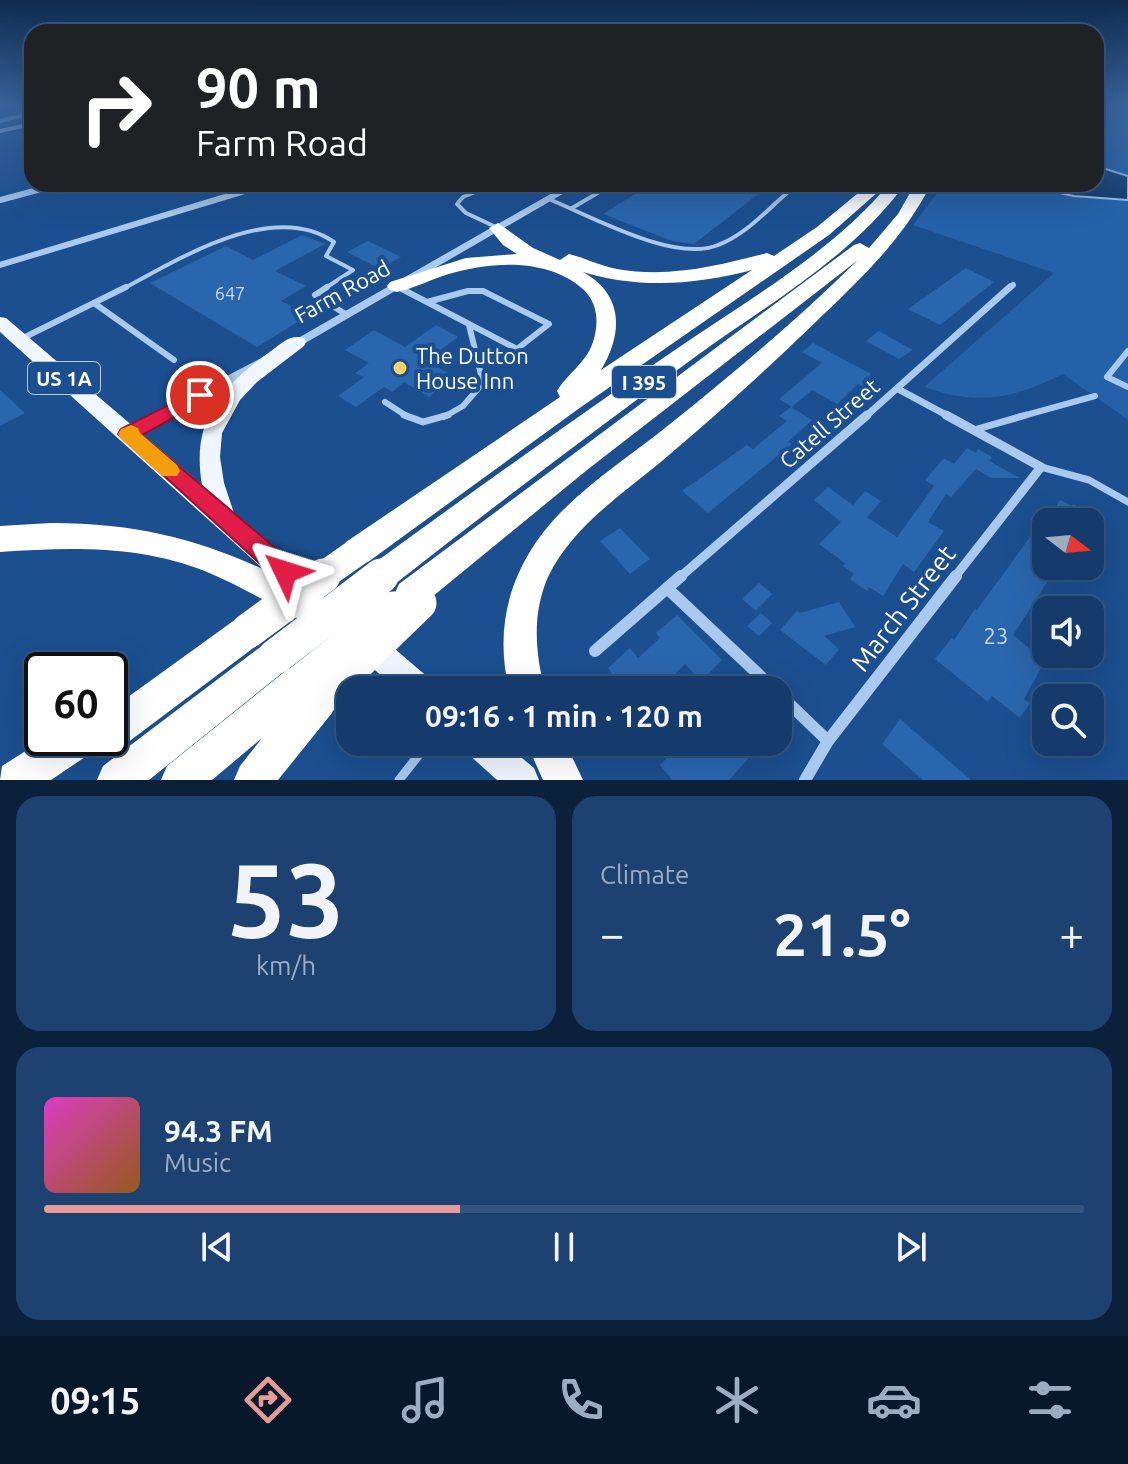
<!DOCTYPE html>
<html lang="en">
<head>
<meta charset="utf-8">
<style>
	body { margin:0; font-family:Ubuntu,sans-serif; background:#1d4271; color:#f1f3f6; height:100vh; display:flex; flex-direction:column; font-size:30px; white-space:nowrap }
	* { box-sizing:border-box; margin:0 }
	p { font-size:26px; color:#9dadc1 }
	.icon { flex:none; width:44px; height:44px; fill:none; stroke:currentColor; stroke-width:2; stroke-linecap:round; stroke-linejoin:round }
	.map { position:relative; height:780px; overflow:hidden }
	.sheet { display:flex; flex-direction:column; gap:16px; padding:16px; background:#0b203b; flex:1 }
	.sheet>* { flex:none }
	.banner { position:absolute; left:24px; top:24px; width:1080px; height:168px; border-radius:24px; box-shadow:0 8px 32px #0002,0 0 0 2px #33557e; background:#202124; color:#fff; overflow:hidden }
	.needle { width:52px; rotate:106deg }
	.tools { position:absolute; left:1032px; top:508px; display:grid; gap:16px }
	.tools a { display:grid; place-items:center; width:72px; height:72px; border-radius:16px; background:#143b6b; box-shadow:0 8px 32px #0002,0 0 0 2px #33557e; font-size:40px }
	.speed { position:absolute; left:24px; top:652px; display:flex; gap:16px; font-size:40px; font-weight:700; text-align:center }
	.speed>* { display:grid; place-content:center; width:104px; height:104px; border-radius:50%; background:#143b6b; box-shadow:0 8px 32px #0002,0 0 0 2px #33557e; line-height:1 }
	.speed .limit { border:4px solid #111; border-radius:12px; background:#fff; color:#111 }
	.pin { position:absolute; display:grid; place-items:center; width:68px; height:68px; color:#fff; margin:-34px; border:4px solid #fff; border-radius:50%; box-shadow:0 2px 8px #0007 }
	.me { position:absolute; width:88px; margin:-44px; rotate:311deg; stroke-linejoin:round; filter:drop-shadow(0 0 6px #0008) }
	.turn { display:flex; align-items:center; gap:28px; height:168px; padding:0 40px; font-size:36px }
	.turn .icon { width:104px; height:104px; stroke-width:2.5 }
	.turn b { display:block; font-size:56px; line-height:68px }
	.big { font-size:60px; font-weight:700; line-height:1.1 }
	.sheet .card { flex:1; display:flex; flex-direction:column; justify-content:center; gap:12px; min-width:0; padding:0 28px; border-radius:24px; background:#1d4271 }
	.sheet .dial { align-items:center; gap:0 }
	.dial b { font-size:104px; line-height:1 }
	.song { display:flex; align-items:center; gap:24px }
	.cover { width:96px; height:96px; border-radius:12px; background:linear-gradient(135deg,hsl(310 70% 55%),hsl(30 70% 35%)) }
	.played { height:8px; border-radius:4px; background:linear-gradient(90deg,#e69b98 40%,#33557e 40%) }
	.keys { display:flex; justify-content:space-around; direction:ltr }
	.heat { display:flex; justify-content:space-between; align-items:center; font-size:44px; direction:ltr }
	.sheet .tiles { flex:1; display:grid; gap:16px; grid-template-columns:1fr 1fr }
	.card:last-child { grid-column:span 2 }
	.trip { position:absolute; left:336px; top:676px; width:456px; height:80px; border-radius:24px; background:#143b6b; box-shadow:0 8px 32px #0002,0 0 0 2px #33557e; font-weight:700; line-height:80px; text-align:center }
	.menu { display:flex; height:128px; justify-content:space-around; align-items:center; background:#08182b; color:#9dadc1 }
	.menu .icon { width:56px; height:56px }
	.menu .active { color:#e69b98 }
	.menu b { font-size:36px; color:#f1f3f6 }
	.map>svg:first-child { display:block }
</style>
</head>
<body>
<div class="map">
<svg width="1128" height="780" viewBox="0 0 1128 780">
	<rect width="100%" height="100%" fill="#1b4f8f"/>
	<path fill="#2461a8" d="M1096,105H1128V420L1063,374C1012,399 979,406 924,387L1054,273L913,225L944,184H1096Z"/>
	<path fill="#123a6d" stroke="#9cc4f0" stroke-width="2" d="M1096,166L1128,176V200L1074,196L1045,190L1061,184H1096Z"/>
	<g fill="#2a66ad">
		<path d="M651,184H771L694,244L672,241L603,214Z"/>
		<path d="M302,235L325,244L275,271L306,286L281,301L309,315L257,347L150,283L226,246L253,260Z"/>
		<path d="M368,241L401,257L380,269L347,252Z"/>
		<path d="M966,268L994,282L940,325L908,309Z"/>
		<path d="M436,325L458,337L426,361L454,376L429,397L404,382L392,392L384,387L356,407L338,396L364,377L355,373L369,363L345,350L374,330L405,347Z"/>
		<path d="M879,331L893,339L913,350L899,359L866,341Z"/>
		<path d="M813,343L871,374L869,376L876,380L866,388L858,384L837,404L812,390L792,407L779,399L822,363L802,352Z"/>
		<path d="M0,390L25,413L0,426Z"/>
		<path d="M791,407L812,420L788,442L792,444L708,513L682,491L747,445L753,449L787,421L779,416Z"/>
		<path d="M967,448L976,453L978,449L992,457L989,461L1020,478H991L976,469L951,497L946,494L928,522L944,531L914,572L903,564L883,596L869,587L867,591L850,579L854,574L843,566L845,563L819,544L841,522L814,500L828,487L853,505L865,491L881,501L867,517L897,537L934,486L925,480L944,458L954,464Z"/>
		<path d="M1060,500L1072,506L1073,504L1105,522H1065L1051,514Z"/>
		<path d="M1046,515V566L1052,569L1047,576L1050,578L1013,635L1045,661L1024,699L1030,703L1020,718L992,696L988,702L935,659L952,638L954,640L975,609L977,610Z"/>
		<path d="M620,528L650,559L630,574L600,541Z"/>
		<path d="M759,583L772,594L756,611L742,599Z"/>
		<path d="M839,602L855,627L824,636L839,649L826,665L780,630L797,611L800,613Z"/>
		<path d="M761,613L772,623L759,636L747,626Z"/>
		<path d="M677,615L722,660L701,681L685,664L659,690H593L612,673L608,668L630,648L638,658L660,638L656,633Z"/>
		<path d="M900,719L971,780H923L882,744Z"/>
		<path d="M683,742H744L754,752L729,780H672L660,765Z"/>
	</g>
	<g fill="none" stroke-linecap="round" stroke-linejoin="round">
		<g stroke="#a9c9ee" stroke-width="4">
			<path d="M0,121L32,113"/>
			<path d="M0,131L32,124"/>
			<path d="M485,188L463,197L457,204L466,213L498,228"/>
			<path d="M549,199C592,217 675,263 718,245C745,235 766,211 787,193"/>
			<path d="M572,208L613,184"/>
			<path d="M123,289C177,260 273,199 334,242L326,256L353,270L324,289"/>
		</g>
		<g stroke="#a9c9ee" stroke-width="6">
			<path d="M327,287L315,295L347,315"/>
			<path d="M400,288L517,349L549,324L483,291H468L427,302"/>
			<path d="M94,303L174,360"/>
			<path d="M21,339L126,287"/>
			<path d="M1128,351L1107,377L1128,387"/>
			<path d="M385,402L408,417"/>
			<path d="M444,417L463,406L483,383L469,325"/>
			<path d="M1019,417L1095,396"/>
		</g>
		<g stroke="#a9c9ee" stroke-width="7">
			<path d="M404,415L423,422L448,415"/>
			<path d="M974,430L1026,415"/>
			<path d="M1041,467L1089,480L1128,502"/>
		</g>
		<path stroke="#a9c9ee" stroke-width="9" d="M399,780L429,742"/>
		<g stroke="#a9c9ee" stroke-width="5">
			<path d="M48,187L61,184"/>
			<path d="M259,187L270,184"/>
		</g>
		<g stroke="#a9c9ee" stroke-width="6">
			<path d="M0,200L56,185"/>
			<path d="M0,265L265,185"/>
			<path d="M1008,289L1013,285"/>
		</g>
		<g stroke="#a9c9ee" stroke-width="7">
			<path d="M898,389L950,417"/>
			<path d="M865,417L1010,287"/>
		</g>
		<g stroke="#a9c9ee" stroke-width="9">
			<path d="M946,415L1041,467L954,578"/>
			<path d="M679,578L867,415"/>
		</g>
		<g stroke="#a9c9ee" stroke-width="12">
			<path d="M668,589L775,690"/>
			<path d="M595,651L681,576"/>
			<path d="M778,693L828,741"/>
			<path d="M805,780L828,741L956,576"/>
		</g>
		<g fill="#a9c9ee" fill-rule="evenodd">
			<path d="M568,184H580L295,349H285L284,346Z"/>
			<path d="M265,356L272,360L270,363L133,438H123L120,434L123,430Z"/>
		</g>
		<g fill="#f0f6ff" fill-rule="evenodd">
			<path d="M0,317L6,318L202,485C191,421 220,387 271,351C281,344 290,334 304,338L306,342L304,346L257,382L240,400L222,433L220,457L224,483L234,513L320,586L324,595L320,604L311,608L302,604L0,332Z"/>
			<path d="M365,628L375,632L430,679L434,690H397L355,652L351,642L355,632Z"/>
			<path d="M462,742H503L534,768L539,780H497L467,753Z"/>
		</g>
		<g fill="#fff" fill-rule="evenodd">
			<path d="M869,184H887L829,235L581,407L368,562L357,565L346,562L342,552L346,542L560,397L557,391C568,373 586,363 593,342C599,323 598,304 584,290C549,258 493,261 449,274C432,279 415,288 397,292L390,290L387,286L390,282L466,258L517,254L503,245L489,228L498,223L533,248L560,260L569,254C585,258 601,266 617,269C670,278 716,266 767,253L774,256L817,227ZM752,270L601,370C623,333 624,295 583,272C639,289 695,285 752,270Z"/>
			<path d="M889,184H905C851,258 768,304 695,357C594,431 494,506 395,584L384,588L373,584L368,574L373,564C472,492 571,421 672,352C747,300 829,255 889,184Z"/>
			<path d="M915,184H931C905,236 865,275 824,314C772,365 717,414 662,461C621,495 572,527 548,577C532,613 535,653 545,690H509C498,643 503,598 528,555C560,499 621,464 670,424C735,372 799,318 858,260L587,470L421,606L410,610L399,606L394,595L399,584L854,245L860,243L869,248L898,214Z"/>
			<path d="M51,523C177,523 242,558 352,611L357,622L352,633L340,638C294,620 253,591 207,572C142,545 69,547 0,552V526Z"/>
			<path d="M248,615L260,619L265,631L260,643L123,746L110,752L97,746L94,751L51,780H0L2,766L46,738H110V710L236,619Z"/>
			<path d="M275,640L287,645L292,657L287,669L149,780H97L103,766L263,645Z"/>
			<path d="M301,664L314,669L319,682L332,687L337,700L332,713L278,780H234L240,766L262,738L212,780H161L167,766L288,669Z"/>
			<path d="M526,742H565L583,780H543Z"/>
		</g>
		<g stroke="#fff" stroke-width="28">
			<path d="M320,578L357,552"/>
			<path d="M378,578L384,574"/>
		</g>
		<g stroke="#fff" stroke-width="35">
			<path d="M248,631L323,576"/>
			<path d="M275,657L381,576"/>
			<path d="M301,682L393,609"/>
			<path d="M319,700L419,603"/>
		</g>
	</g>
	<linearGradient id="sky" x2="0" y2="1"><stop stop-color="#0f2b4f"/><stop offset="0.49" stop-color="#39639b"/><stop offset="1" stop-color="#39639b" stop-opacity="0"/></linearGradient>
	<rect width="1128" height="215" fill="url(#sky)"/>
	<path fill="#e11d48" stroke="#92132f" stroke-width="2" d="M200,389L206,390L209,395L206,400L142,435L294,564L297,572L294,579L285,583L277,579L118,434L121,429Z"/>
	<path fill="#f59e0b" d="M131,425L138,428L140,433L177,465L180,471L177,476H162L121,439L118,434L121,429Z"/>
	<circle fill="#ffd166" stroke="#1b4f8f" stroke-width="3" cx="400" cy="368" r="8"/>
	<g text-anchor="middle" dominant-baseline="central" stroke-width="8" stroke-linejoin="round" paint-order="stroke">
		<g font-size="18" fill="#cad9ea">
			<text x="230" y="293">647</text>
		</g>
		<g fill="#1b4f8f" stroke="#bbcadd" stroke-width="2">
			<rect x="28" y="362" width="72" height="32" rx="6"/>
			<rect x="612" y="366" width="64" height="32" rx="6"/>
		</g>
		<g font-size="20" font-weight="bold" fill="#fff">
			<text x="64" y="378">US 1A</text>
			<text x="644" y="382">I 395</text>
		</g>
		<g font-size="22" fill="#fff" stroke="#1b4f8f">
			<text transform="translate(342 291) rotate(-29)">Farm Road</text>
			<text transform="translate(829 423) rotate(-41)">Catell Street</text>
		</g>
		<g font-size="22" fill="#fff" stroke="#1b4f8f" text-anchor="start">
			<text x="416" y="355">The Dutton<tspan x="416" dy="25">House Inn</tspan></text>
		</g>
		<g font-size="22" fill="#cad9ea">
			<text x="996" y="635">23</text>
		</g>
		<g font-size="26" fill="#fff" stroke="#1b4f8f">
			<text transform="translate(903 608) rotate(-52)">March Street</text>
		</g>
	</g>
</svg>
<div class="tools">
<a><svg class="needle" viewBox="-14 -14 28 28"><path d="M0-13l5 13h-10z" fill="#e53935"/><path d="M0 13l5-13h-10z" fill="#9dadc1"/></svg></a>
<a><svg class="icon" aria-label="sound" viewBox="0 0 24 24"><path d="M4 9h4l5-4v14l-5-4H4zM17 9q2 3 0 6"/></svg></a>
<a><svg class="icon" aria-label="search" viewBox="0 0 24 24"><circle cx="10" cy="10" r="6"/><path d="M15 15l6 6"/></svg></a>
</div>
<div class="speed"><div class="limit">60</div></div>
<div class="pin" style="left:200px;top:395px;background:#d93025"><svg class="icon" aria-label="arrive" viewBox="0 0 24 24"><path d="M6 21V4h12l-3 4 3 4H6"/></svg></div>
<svg class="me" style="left:285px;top:572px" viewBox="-20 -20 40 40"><path d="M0-17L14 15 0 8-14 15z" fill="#e11d48" stroke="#fff" stroke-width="4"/></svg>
<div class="trip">09:16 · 1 min · 120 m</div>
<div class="banner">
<div class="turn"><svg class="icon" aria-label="right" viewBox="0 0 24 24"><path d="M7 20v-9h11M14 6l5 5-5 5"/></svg><div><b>90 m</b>Farm Road</div></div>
</div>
</div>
<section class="sheet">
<div class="tiles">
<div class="card dial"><b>53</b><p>km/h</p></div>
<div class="card"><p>Climate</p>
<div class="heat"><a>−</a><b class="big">21.5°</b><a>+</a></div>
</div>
<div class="card">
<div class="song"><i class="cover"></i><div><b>94.3 FM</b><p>Music</p></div></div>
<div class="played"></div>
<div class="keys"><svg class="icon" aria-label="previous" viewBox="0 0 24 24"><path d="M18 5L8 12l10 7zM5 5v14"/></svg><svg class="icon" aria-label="pause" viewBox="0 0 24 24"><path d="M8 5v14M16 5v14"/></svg><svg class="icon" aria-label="next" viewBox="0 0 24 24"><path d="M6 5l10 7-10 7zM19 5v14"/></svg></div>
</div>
</div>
</section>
<nav class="menu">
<b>09:15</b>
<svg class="icon active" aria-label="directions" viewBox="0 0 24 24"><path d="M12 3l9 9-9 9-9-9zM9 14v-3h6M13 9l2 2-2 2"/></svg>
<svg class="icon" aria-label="music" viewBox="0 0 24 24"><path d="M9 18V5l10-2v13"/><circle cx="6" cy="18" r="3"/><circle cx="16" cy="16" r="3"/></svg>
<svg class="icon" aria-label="phone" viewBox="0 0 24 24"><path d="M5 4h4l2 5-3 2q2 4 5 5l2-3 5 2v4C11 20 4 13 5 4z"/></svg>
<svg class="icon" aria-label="climate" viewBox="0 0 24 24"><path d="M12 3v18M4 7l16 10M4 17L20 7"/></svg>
<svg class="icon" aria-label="car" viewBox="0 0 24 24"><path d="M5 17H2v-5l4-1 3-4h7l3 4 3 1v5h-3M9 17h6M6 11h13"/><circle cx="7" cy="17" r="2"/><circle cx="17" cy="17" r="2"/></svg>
<svg class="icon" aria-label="filters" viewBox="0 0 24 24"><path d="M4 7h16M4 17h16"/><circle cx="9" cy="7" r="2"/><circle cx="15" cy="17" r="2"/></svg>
</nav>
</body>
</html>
